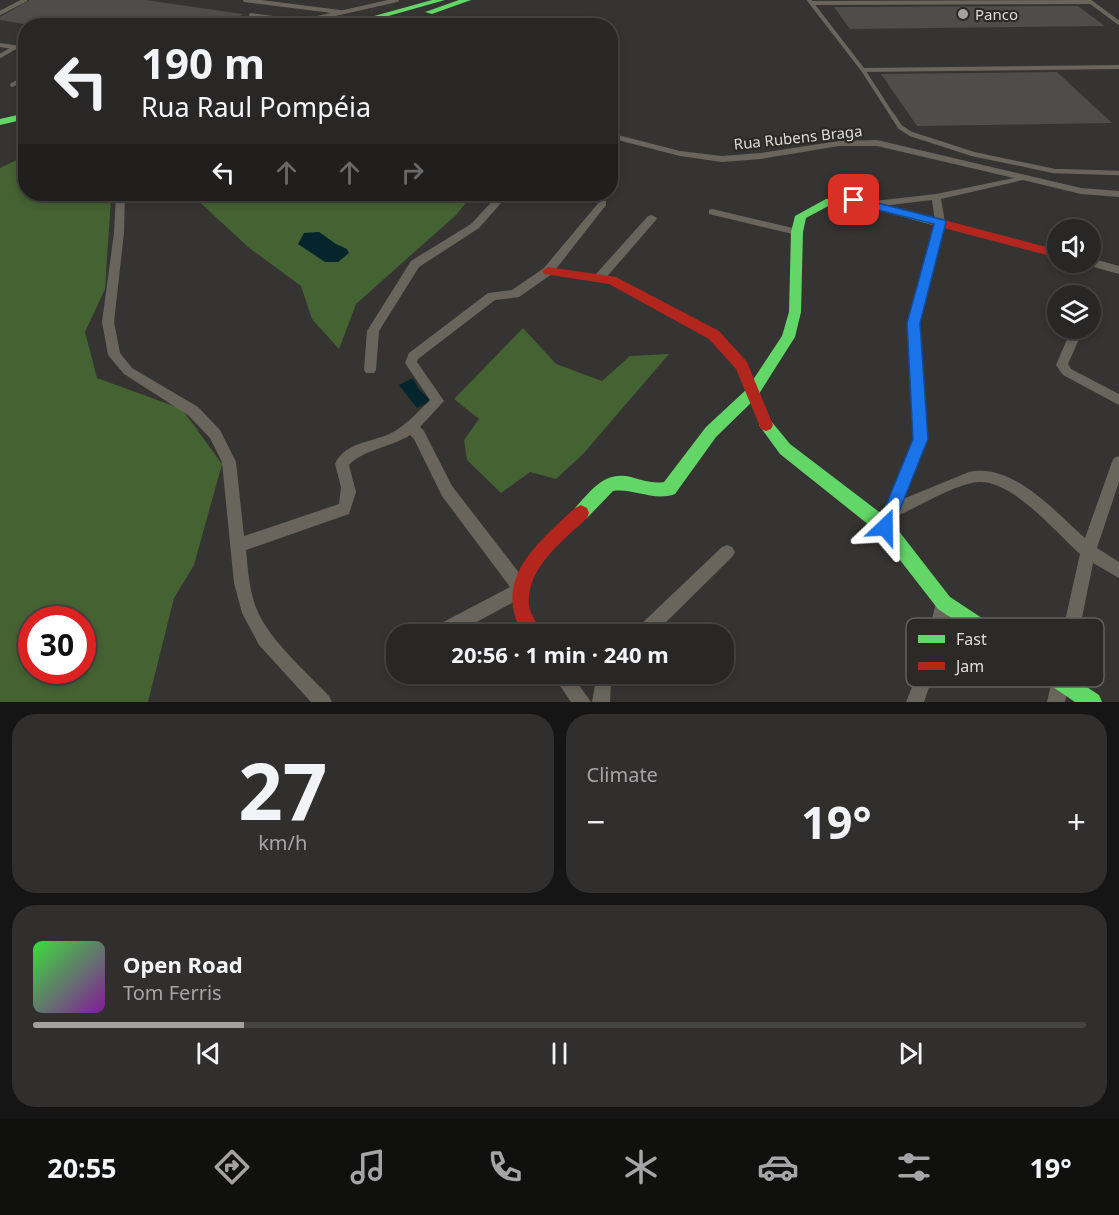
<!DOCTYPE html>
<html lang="en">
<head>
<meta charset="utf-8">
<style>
	body { margin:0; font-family:"Noto Sans",sans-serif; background:#302f2e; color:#f1f3f6; height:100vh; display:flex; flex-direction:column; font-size:22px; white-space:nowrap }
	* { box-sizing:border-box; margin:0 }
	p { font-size:20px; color:#a5a5a7 }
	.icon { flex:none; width:33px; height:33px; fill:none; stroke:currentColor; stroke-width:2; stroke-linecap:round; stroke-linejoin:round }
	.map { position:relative; height:702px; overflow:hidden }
	.details { display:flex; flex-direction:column; gap:12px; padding:12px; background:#161515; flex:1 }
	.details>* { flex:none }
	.guide { position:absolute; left:18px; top:18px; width:600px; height:183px; border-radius:24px; box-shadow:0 3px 9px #0003,0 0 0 2px #444443; background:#282726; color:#f1f3f6; overflow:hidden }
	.buttons { position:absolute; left:1047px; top:219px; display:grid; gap:12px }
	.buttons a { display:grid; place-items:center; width:54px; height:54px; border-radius:50%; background:#282726; box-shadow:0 3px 9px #0003,0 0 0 2px #444443; font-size:30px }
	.speed { position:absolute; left:18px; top:606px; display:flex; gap:12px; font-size:30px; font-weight:700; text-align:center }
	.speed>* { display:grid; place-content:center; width:78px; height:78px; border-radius:50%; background:#282726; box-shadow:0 3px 9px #0003,0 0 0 2px #444443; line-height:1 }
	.speed .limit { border:9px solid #d22; background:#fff; color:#111 }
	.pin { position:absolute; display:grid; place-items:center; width:51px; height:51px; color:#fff; margin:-26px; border-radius:12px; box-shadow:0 3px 9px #0006 }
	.me { position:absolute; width:66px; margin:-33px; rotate:23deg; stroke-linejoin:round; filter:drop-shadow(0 0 4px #0008) }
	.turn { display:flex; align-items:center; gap:21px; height:126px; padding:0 24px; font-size:27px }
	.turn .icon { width:78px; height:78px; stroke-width:2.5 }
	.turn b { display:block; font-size:42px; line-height:51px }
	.lanes { display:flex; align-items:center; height:57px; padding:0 24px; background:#0003; justify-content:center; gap:30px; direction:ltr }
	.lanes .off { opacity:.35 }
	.big { font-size:45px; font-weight:700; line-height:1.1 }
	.details .tile { flex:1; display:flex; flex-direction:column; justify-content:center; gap:9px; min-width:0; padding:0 21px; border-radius:24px; background:#302f2e }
	.details .dial { align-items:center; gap:0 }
	.dial b { font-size:78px; line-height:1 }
	.song { display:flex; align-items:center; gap:18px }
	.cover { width:72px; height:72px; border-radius:9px; background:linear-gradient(135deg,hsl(120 70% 55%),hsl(290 70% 35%)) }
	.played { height:6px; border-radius:3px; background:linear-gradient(90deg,#a4a2a0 20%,#444443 20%) }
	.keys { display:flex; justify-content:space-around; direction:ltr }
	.heat { display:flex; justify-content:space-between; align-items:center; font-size:33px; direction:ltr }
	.details .tiles { flex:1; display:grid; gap:12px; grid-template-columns:1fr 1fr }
	.tile:last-child { grid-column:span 2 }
	.trip { position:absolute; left:386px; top:624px; width:348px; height:60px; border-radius:24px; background:#282726; box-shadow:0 3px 9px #0003,0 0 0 2px #444443; font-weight:700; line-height:60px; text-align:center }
	.tab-bar { display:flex; height:96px; justify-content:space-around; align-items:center; background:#10100f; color:#a5a5a7 }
	.tab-bar .icon { width:42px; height:42px }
	.tab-bar .active { color:#a4a2a0 }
	.tab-bar b { font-size:27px; color:#f1f3f6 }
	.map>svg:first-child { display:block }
</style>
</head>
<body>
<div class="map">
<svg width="1119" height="702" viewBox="0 0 1119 702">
	<rect width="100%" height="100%" fill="#363432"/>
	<g fill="#456233" fill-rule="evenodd">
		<path d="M25,156L26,194H110L111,198L105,289L85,332L97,378L182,409L222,464L194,565L174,598L148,702H0V168ZM32,620H82V670H32Z"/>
		<path d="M191,194H473L456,215L356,304L339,349L312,319L301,286L248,247Z"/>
		<path d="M523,328L556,364L602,381L630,356L669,354L583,454L556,479L530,472L501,493L467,460L464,440L479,419L454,399Z"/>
	</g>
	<g fill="#05252d">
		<path d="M319,232L336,244L347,249L349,253L338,262H325L298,244L304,233Z"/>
		<path d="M413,378L418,388L431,401L417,408L399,385Z"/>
	</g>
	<g fill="#4e4d4b">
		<path d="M30,0H145L243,14L226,26H35L0,20V17Z"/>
		<path d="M1078,6L1105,26L850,29L834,7Z"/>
		<path d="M1057,72L1112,123L917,126L881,74Z"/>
	</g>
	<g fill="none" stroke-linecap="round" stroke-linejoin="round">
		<g stroke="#6a655c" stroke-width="4">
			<path d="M245,0L340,12"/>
			<path d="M809,0L863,70L894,118"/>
			<path d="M1088,0L1119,23"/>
			<path d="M812,3L1090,2"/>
			<path d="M0,13L25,0"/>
			<path d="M251,15L295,21"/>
			<path d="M239,24L250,26"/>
			<path d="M282,26L397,0"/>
			<path d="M0,45L26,49"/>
			<path d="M0,56L14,48"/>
			<path d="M863,70L1119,67"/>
			<path d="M12,85L26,77"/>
		</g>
		<path stroke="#6a655c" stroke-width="4.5" d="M893,116L900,127L911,134L973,154L1054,171L1119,173"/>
		<g fill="#6a655c" fill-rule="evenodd">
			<path d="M610,133L680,151L722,156L761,153L839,141L877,140L1081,188L1119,191V197L1081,194L1023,180L941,199L945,222L919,323L927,439L903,499L969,472C1013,462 1056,513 1085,538L1112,462L1114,458L1119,456V482L1097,548L1119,562V578L1093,563L1065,702H1047L1080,554C1055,532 1014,481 979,482C957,483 918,507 897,516L890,532L885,534L880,532L878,527L913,439L907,323L935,222L932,200L874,207L869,204L874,201L936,194L1014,178L877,146H839L761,159L722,162L680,156L610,138Z"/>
			<path d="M116,194H125L124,233L114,322L120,353L132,368L198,407L220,430L236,462L244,536L339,504L341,487L335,464C346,440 375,443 395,431C408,423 419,411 430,400L405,363L409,353L488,293L512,290L544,268L600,201H606V205L552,274L519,297L495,300L418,359L417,362L444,401L420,427L424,431L452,486L527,583L529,589L527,595L454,634H430L432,628L510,587L442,496L414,439L410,435C392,447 362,450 349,465L356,492L349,514L246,550C248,569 249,591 257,610C270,641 306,671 329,696L332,702H311L259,645L242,613L234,583L222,462L210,438L188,415L124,374L108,355L102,322L114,233Z"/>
			<path d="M499,194H509L479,228L419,267L379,331L376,370L374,373H366L364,370L367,331L411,261L471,224Z"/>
			<path d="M712,209L797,229L802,232L797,235L709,214V210Z"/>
			<path d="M652,215L657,218L656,220L604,280H596L595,277L596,274L648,216Z"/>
			<path d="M1090,258L1119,266V274L1086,265L1085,262H1090Z"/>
			<path d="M1072,328L1083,330L1068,364L1071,369L1119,394V405L1063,375L1056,365Z"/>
			<path d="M727,545L732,547L735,552L732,557L654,634H635L637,628L722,547Z"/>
			<path d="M944,595L950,597L952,603L936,667L924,702H906L920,667L936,603L938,597Z"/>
			<path d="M552,674H571L591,702H571Z"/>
			<path d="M597,674H615L611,683L610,702H592Z"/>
		</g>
		<g fill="#63d668" fill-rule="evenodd">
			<path d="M432,0H445L353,26H338Z"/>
			<path d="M459,0H471L432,14L425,12Z"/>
			<path d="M26,113V119L0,125V119Z"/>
			<path d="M853,197L937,218L939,221L933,225L853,203L832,204L806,218L803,232L801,312L795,337L757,397L716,437L675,494C653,502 635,488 613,491L587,518L581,521L575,518L573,513L575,508C592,490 604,471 631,477C642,480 653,484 664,482L706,427L747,389L782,336L789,312L791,232L795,216L826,199Z"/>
			<path d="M766,419L771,421L790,444L891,521L950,597L1099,695L1102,702H1075L938,609L879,533L780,454L759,425L761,421Z"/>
		</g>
		<g fill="#b3261e" fill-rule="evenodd">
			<path d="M933,217L1058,250V258L929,224L927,221Z"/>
			<path d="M548,267L616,277L719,331L747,362L773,425L771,429L766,431L761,429L736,369L709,339L609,284L544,274L542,271Z"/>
			<path d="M581,505L587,508L589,513L587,518C563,541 526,568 529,605C530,616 539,624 542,634H523C491,579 538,543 575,508Z"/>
		</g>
	</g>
	<path fill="#1a73e8" stroke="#114b97" stroke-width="1.5" d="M854,197L944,220L946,222L920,323L928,439L891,532L885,535L879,532L877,527L913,439L907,323L934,224L850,203V198Z"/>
	<circle fill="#a4a2a0" stroke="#2c2a27" stroke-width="2" cx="963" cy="14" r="6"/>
	<g text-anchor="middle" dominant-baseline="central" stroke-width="4.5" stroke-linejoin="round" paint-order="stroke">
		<g font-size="15" fill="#dfdddb" stroke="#2c2a27" text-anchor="start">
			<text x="975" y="14">Panco</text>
		</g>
		<g font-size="15" fill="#dfdddb" stroke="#2c2a27">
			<text transform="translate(798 137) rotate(-6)">Rua Rubens Braga</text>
		</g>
	</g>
	<rect x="906" y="618" width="198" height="69" rx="9" fill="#2c2a27" stroke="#62605d" stroke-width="1.5"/>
	<rect x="918" y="635" width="27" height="8" fill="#63d668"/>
	<rect x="918" y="662" width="27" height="8" fill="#b3261e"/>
	<g font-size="16" fill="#dfdddb">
		<text x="956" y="645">Fast</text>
		<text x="956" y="672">Jam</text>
	</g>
</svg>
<div class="buttons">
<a><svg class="icon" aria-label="sound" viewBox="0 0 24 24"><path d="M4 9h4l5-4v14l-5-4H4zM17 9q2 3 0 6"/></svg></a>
<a><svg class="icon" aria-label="layers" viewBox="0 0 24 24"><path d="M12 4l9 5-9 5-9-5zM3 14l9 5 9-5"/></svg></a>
</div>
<div class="speed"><div class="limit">30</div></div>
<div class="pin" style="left:854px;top:200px;background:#d93025"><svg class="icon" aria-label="arrive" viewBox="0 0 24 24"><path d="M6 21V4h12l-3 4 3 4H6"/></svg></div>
<svg class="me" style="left:885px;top:527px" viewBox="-20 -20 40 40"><path d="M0-17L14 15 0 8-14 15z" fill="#1a73e8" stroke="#fff" stroke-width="4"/></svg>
<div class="trip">20:56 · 1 min · 240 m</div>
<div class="guide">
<div class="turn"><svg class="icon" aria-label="left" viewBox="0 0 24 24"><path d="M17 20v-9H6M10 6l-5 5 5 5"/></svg><div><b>190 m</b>Rua Raul Pompéia</div></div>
<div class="lanes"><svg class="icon" aria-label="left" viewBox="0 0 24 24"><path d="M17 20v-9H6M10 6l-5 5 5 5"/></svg><svg class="icon off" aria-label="ahead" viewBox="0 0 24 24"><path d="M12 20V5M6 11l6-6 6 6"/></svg><svg class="icon off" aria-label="ahead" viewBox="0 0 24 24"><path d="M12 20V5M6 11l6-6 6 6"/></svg><svg class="icon off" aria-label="right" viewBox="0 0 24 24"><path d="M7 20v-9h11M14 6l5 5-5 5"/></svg></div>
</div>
</div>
<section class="details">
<div class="tiles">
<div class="tile dial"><b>27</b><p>km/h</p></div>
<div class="tile"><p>Climate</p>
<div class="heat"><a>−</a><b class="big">19°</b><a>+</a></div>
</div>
<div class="tile">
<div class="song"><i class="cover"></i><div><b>Open Road</b><p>Tom Ferris</p></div></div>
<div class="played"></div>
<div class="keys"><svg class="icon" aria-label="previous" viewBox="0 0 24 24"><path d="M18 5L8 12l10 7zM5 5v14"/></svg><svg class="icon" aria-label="pause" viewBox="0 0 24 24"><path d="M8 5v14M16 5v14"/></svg><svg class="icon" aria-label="next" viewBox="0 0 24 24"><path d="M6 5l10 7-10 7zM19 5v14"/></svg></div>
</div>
</div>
</section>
<nav class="tab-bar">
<b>20:55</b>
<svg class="icon active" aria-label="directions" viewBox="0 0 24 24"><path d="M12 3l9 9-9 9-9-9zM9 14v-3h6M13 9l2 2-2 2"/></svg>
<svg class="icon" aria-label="music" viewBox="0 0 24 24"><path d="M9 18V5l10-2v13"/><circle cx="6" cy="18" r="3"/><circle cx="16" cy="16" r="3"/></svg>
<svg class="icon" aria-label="phone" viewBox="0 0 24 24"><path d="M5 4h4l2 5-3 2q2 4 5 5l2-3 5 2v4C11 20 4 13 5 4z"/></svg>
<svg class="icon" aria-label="climate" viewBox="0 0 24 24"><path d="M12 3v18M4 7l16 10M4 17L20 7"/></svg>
<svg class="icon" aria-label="car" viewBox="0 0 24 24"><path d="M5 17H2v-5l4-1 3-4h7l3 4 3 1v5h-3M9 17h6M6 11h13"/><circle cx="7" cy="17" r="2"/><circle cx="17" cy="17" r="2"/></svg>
<svg class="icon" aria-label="filters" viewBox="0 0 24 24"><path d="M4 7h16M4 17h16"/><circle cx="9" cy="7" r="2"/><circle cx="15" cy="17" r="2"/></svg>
<b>19°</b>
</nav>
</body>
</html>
